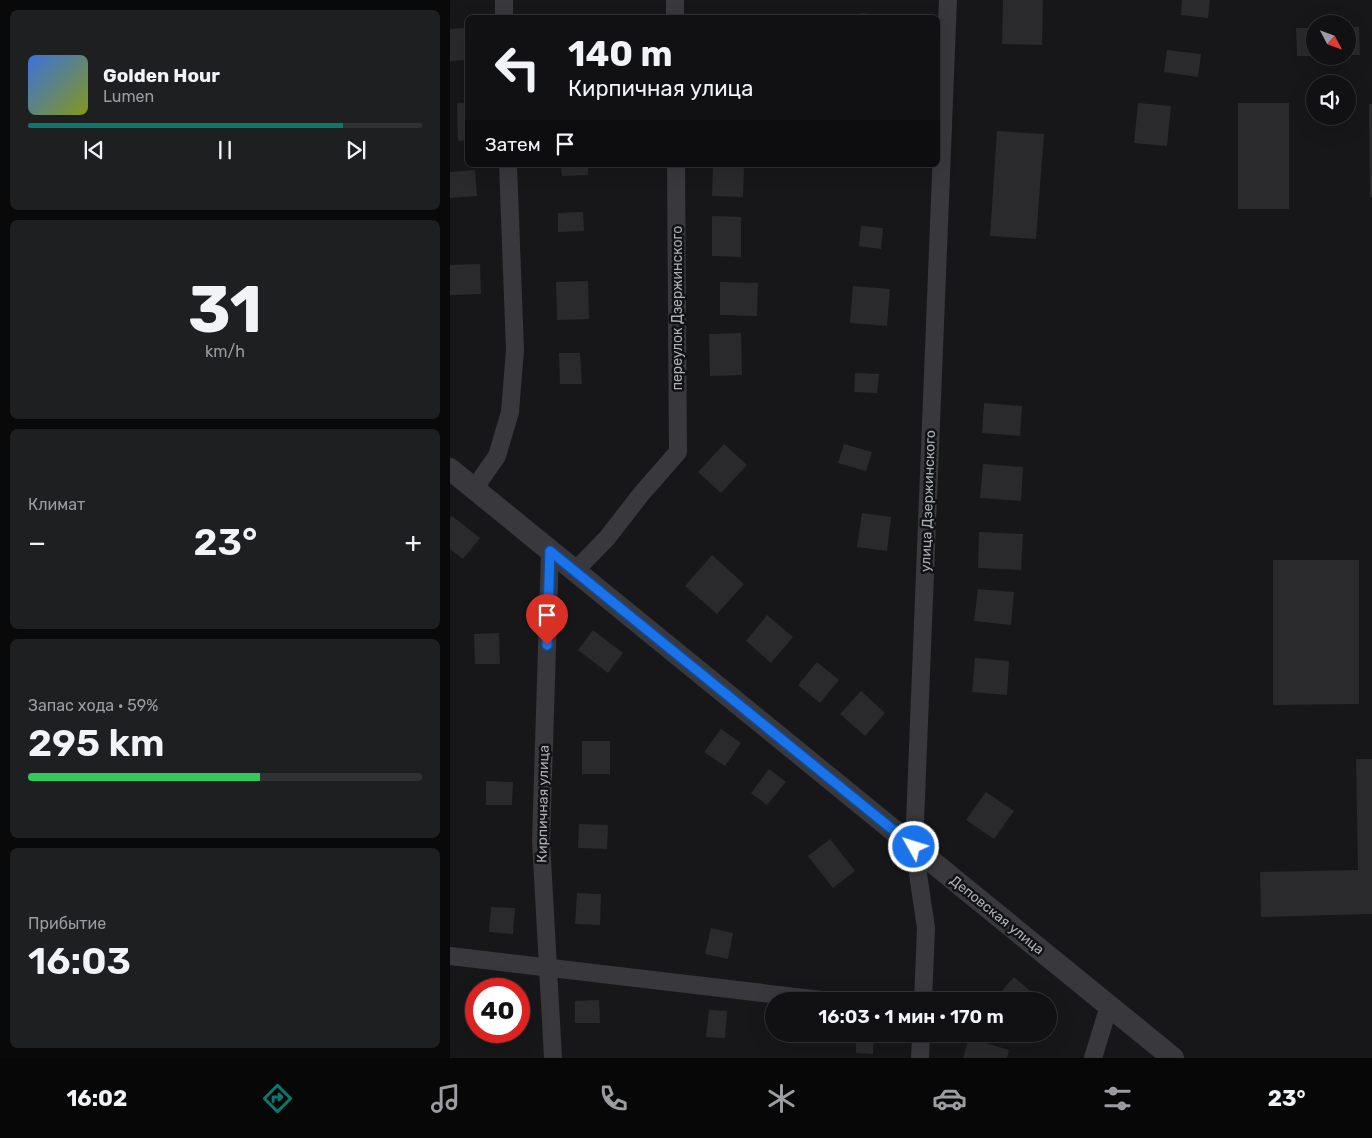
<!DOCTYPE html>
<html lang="ru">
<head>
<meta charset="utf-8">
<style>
	body { margin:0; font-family:Rubik,sans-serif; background:#1e1f21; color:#f1f3f6; height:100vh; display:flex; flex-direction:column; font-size:19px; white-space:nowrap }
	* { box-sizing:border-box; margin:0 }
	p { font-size:16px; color:#9c9da0 }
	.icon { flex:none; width:28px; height:28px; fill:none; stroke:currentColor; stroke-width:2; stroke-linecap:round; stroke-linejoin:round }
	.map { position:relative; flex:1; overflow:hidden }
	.details { display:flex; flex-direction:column; gap:10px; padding:10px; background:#09090a; width:450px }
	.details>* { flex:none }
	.guide { position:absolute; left:15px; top:15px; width:475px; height:152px; border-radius:8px; box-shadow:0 5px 20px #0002,0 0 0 1px #303133; background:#111113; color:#f1f3f6; overflow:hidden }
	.needle { width:32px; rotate:131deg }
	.controls { position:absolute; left:856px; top:15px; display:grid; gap:10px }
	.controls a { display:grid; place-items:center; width:50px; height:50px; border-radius:50%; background:#111113; box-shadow:0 5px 20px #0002,0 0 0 1px #303133; font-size:25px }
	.speed { position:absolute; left:15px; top:978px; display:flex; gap:10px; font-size:25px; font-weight:700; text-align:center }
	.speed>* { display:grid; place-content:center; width:65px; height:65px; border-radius:50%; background:#111113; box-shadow:0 5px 20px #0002,0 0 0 1px #303133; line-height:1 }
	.speed .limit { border:8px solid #d22; background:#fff; color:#111 }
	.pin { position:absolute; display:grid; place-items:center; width:42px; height:42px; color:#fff; margin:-51px -21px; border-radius:50% 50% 50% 0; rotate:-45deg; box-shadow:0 0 5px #0007 }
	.pin .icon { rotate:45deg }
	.me { position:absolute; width:55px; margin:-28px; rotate:309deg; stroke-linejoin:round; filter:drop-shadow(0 0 4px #0008) }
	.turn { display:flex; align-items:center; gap:18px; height:105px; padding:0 20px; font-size:22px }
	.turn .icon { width:65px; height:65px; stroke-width:2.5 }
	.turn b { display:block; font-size:35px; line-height:42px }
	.then { display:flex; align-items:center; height:48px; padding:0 20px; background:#0003; gap:10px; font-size:19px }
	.big { font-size:38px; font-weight:600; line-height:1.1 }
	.details .tile { flex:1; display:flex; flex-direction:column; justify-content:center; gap:8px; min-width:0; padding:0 18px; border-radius:8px; background:#1e1f21 }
	.details .dial { align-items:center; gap:0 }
	.dial b { font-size:65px; line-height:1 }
	.song { display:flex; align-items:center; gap:15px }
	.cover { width:60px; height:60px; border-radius:8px; background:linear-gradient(135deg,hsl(220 70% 55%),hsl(70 70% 35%)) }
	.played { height:5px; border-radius:2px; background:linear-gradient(90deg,#0f766e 80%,#303133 80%) }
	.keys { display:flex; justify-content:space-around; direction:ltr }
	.heat { display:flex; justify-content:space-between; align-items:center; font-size:28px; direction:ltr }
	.charge { height:8px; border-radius:4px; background:linear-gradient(90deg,#34c759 59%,#303133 0) }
	.trip { position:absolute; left:315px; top:992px; width:292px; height:50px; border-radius:25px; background:#111113; box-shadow:0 5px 20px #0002,0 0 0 1px #303133; font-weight:600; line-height:50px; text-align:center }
	.menu { display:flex; height:80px; justify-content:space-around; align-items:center; background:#070708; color:#9c9da0 }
	.menu .icon { width:35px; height:35px }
	.menu .on { color:#0f766e }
	.menu b { font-size:22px; color:#f1f3f6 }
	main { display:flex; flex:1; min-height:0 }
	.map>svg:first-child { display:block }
</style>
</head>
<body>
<main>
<section class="details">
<div class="tile">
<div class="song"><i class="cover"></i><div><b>Golden Hour</b><p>Lumen</p></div></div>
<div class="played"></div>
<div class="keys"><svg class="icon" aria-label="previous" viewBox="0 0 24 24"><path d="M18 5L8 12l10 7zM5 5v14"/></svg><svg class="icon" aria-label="pause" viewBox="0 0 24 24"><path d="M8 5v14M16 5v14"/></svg><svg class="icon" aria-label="next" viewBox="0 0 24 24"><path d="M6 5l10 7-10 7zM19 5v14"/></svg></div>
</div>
<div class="tile dial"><b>31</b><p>km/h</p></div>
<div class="tile"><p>Климат</p>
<div class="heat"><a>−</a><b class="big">23°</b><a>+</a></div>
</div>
<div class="tile"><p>Запас хода · 59%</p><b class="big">295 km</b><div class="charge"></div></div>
<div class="tile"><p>Прибытие</p><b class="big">16:03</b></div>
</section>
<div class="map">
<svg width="922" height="1058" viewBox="0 0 922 1058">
	<rect width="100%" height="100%" fill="#171719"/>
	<g fill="#2a2a2d">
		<path d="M553,0H593L592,45L552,44Z"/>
		<path d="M732,0H760L758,18L731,15Z"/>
		<path d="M410,13L446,16V18H410Z"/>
		<path d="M898,27H909L910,55H898Z"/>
		<path d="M17,28L18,60L0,61V29Z"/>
		<path d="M846,28H865V56H847Z"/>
		<path d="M717,50L751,54L748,77L714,72Z"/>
		<path d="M7,103H18V140L8,141Z"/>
		<path d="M688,103L721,106L717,146L684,143Z"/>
		<rect x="788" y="103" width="51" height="106"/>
		<path d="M919,104H922V197H920Z"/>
		<path d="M547,131L594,134L586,239L540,236Z"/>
		<path d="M111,165H138V175L112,176Z"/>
		<path d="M263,165H294L293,197L262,196Z"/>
		<path d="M25,170L27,196L0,198V172Z"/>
		<path d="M133,212L134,231L108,232V213Z"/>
		<path d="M262,216L291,217V257L262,256Z"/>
		<path d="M411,226L433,228L431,249L409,246Z"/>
		<path d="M30,264L31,294L0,295V265Z"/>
		<path d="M138,281L139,319L107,320L106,282Z"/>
		<path d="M270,282L308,283L307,316L270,315Z"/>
		<path d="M403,286L440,289L437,326L400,323Z"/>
		<path d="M291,333L292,375L260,376L259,334Z"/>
		<path d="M109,353H130L132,384H110Z"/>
		<path d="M405,373L429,374L427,393L404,392Z"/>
		<path d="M534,403L572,406L570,436L532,433Z"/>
		<path d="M274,444L297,465L271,493L248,472Z"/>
		<path d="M394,444L422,452L416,471L388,463Z"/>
		<path d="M533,464L573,467L571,501L530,498Z"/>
		<path d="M412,513L441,517L437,551L407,547Z"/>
		<path d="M2,516L30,538L13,559L0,549V518Z"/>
		<path d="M529,532L573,534L571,570L528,568Z"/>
		<path d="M262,555L294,584L267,614L235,586Z"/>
		<path d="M823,560H909V704L823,705Z"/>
		<path d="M528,589L564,592L561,625L524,621Z"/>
		<path d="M317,615L343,637L321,663L296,641Z"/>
		<path d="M143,630L173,653L158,673L128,650Z"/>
		<path d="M49,633L50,664H25L24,634Z"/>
		<path d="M525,658L559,661L557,695L522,692Z"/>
		<path d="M367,662L389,680L370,703L348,685Z"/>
		<path d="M411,691L435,713L415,736L390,714Z"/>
		<path d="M271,729L291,743L275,766L254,752Z"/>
		<rect x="132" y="741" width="28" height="33"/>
		<path d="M906,759H922V914L811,917L810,872L908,870Z"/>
		<path d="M319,769L336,782L317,805L301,793Z"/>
		<path d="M36,781L63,782L62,805H36Z"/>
		<path d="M536,792L564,811L544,839L516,820Z"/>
		<path d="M129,824L158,825L157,849L128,848Z"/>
		<path d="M380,839L405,871L383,888L358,856Z"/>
		<path d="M127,893L151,894L150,925L125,924Z"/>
		<path d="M41,907L65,908L63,934L39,932Z"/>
		<path d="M261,928L283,933L278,959L255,954Z"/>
		<path d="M564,977L592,1001H559L550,993Z"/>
		<path d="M69,994H73L74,1026H69Z"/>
		<path d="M149,1000L150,1023H125V1001Z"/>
		<path d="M259,1010L277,1011L275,1038L256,1037Z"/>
		<path d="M406,1034H424L423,1054L406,1053Z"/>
		<path d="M519,1038L559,1050L557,1058H513Z"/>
	</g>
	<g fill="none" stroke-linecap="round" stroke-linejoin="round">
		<g stroke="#39393d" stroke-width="18">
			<path d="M54,0V18"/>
			<path d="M225,0V18"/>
			<path d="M24,489L47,456L60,412L65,350L58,165"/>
			<path d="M100,551L91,841L103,1058"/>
			<path d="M125,571L157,538L192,493L228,452L226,165"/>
			<path d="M0,956L380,1001"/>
			<path d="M473,1001L476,928L464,847L498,0"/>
			<path d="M470,1058L471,1034"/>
			<path d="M643,1058L659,1006"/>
		</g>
		<path stroke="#39393d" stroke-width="22" d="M0,469L723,1058"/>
	</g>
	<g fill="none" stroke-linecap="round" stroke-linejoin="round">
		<defs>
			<path id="route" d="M97,645L100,551L464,847"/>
		</defs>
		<use href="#route" stroke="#114b97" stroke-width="12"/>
		<use href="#route" stroke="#1a73e8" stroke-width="9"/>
	</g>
	<g text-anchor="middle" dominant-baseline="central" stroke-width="5" stroke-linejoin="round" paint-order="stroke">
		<g font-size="14" fill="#abafb7" stroke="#121214">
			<text transform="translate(227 308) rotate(-90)">переулок Дзержинского</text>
			<text transform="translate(478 501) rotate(-88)">улица Дзержинского</text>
			<text transform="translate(93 804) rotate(-89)">Кирпичная улица</text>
			<text transform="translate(547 915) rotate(39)">Деповская улица</text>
		</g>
	</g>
</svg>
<div class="controls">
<a><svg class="needle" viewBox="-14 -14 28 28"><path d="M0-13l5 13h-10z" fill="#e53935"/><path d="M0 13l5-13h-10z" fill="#9c9da0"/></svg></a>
<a><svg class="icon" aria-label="sound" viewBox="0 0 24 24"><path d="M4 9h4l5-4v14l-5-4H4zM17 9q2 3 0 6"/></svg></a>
</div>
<div class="speed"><div class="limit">40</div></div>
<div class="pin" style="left:97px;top:645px;background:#d93025"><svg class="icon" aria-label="arrive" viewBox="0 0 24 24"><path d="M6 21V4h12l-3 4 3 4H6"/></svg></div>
<svg class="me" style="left:464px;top:847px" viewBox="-20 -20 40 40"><circle r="17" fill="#1a73e8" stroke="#fff" stroke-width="3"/><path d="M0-11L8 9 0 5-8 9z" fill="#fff"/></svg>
<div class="trip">16:03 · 1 мин · 170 m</div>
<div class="guide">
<div class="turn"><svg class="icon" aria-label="left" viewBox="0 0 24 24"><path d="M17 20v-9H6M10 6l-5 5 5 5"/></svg><div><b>140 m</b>Кирпичная улица</div></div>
<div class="then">Затем<svg class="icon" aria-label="arrive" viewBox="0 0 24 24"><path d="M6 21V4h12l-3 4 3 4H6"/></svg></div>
</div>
</div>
</main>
<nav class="menu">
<b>16:02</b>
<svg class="icon on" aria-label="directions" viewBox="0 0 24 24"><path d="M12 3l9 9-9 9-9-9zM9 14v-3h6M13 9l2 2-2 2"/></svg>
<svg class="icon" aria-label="music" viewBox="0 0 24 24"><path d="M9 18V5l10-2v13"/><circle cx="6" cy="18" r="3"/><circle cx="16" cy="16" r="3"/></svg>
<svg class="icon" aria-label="phone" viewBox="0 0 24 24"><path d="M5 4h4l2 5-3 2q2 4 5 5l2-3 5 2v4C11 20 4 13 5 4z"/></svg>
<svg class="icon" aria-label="climate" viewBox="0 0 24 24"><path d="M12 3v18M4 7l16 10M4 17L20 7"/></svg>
<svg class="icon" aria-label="car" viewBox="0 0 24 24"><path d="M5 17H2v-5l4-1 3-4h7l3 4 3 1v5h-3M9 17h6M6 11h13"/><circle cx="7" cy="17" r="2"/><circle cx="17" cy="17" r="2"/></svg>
<svg class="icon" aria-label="filters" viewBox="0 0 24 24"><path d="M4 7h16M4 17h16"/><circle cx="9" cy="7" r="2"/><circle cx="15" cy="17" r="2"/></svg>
<b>23°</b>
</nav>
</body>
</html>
